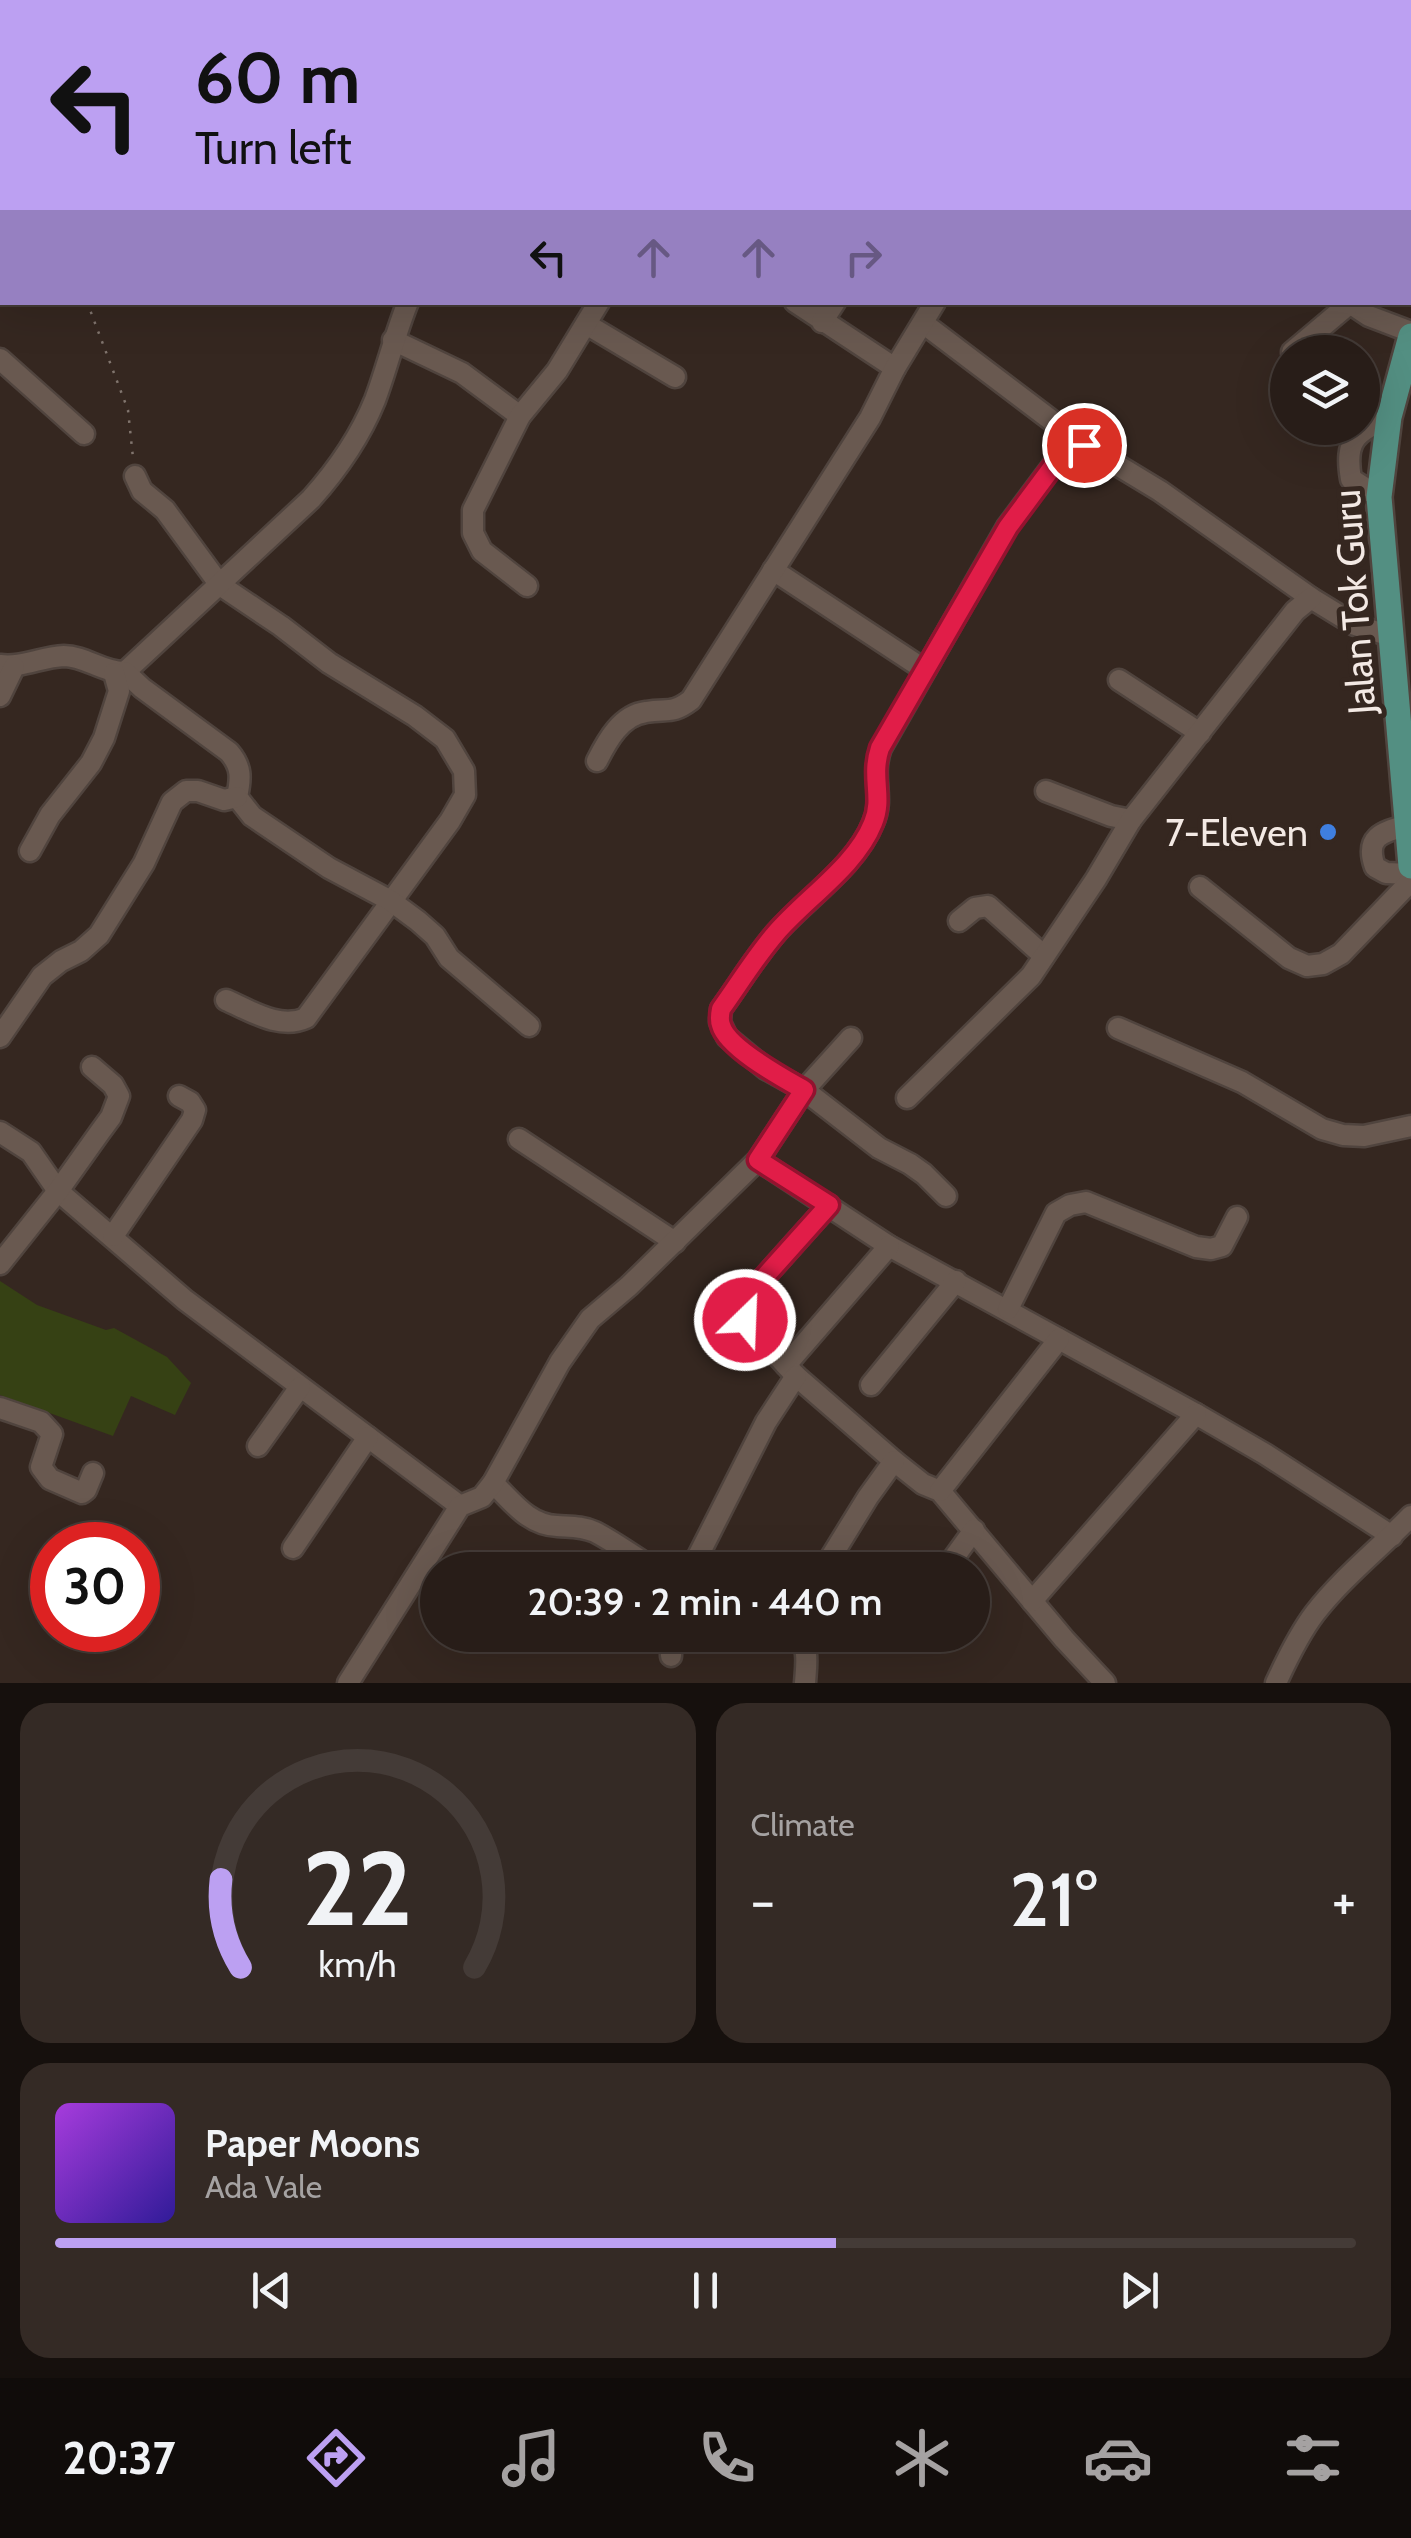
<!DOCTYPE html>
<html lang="en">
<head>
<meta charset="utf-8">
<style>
	body { margin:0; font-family:Cabin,sans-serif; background:#342a25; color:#f1f3f6; height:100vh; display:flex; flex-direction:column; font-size:38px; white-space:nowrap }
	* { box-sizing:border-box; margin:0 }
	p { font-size:32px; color:#a5a2a2 }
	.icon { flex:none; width:55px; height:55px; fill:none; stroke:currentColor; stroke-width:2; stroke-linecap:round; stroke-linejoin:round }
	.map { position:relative; height:1683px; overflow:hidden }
	.panel { display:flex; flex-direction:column; gap:20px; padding:20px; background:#16100d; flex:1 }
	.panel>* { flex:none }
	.guide { position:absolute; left:0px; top:0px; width:1412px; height:305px; box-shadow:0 10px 40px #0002,0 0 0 2px #443b37; background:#bca0f2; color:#111; overflow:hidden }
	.fabs { position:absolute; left:1270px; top:335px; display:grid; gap:20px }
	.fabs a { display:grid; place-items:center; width:110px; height:110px; border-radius:50%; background:#281d18; box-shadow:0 10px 40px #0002,0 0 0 2px #443b37; font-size:50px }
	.speed { position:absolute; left:30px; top:1522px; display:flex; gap:20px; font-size:50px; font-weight:700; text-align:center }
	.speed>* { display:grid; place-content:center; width:130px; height:130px; border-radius:50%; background:#281d18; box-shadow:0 10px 40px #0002,0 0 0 2px #443b37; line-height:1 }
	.speed .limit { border:15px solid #d22; background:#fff; color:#111 }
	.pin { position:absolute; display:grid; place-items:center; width:85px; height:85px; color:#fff; margin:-42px; border:5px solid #fff; border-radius:50%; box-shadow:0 2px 10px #0007 }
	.me { position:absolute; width:110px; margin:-55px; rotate:24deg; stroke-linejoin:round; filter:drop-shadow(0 0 8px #0008) }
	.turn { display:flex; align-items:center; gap:35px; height:210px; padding:0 30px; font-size:45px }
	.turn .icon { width:130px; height:130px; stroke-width:2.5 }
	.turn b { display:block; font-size:70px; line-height:85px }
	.lanes { display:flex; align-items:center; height:95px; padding:0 30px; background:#0003; justify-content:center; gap:50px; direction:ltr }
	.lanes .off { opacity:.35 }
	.big { font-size:75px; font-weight:600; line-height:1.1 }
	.panel .card { flex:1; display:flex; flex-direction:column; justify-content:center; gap:15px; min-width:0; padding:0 35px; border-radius:30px; background:#342a25 }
	.panel .dial { align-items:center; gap:0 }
	.dial svg { height:260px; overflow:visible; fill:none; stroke:#443b37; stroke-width:7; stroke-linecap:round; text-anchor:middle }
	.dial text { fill:#f1f3f6; stroke:none }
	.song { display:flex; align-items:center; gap:30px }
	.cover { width:120px; height:120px; border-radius:15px; background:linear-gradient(135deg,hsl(280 70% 55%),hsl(250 70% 35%)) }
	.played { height:10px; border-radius:5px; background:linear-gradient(90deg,#bca0f2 60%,#443b37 60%) }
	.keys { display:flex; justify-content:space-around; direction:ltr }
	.heat { display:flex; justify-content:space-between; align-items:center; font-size:55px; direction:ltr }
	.panel .tiles { flex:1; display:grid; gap:20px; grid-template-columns:1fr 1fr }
	.card:last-child { grid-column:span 2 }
	.trip { position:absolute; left:420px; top:1552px; width:570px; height:100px; border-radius:50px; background:#281d18; box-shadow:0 10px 40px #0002,0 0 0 2px #443b37; font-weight:600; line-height:100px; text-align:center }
	.menu { display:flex; height:160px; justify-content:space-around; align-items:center; background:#100c0a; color:#a5a2a2 }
	.menu .icon { width:70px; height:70px }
	.menu .on { color:#bca0f2 }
	.menu b { font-size:45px; color:#f1f3f6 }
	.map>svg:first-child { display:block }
</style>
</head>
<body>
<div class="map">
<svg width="1411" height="1683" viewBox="0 0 1411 1683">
	<rect width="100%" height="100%" fill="#352720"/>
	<path fill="#364114" d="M0,1281L37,1305L106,1330L114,1328L167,1357L191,1383L175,1415L131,1396L113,1436L0,1395Z"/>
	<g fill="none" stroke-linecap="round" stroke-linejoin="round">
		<defs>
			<g id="minor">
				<path d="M344,0L345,2"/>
				<path d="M747,0L752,2"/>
				<path d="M964,0L967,2"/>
				<path d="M186,2L188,0"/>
				<path d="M878,2L881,0"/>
				<path d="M1051,2L1052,0"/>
				<path d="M1294,2L1297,0"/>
				<path d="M0,9L2,10"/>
				<path d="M0,166L2,168"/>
				<path d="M1410,233L1411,234"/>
				<path d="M795,302L895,368"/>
				<path d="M1348,302L1369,316L1411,332"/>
				<path d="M822,322L835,302"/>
				<path d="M923,323L1084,445L1160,491L1311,598L1355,625L1391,636"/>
				<path d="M586,324L675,377"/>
				<path d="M393,340L462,373L520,416"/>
				<path d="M1292,352L1349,304"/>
				<path d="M0,359L84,434"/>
				<path d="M135,476L142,491L165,510L220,585L281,626L329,663L415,716L445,739L464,771L465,795L450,821L306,1018C280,1030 251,1011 226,1000"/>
				<path d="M1379,497L1351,479C1344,438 1357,433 1389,417"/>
				<path d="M773,570L925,670"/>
				<path d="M527,586L482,551L473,533V510L520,416L557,371L599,302"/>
				<path d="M0,665C22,668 41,657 64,656C85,656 104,673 125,672L311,499C337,470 360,437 375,400C387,368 395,334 408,302"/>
				<path d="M125,672L142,688L229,752C242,767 241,778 237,797L252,816L329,868L391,901L418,921L435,936L449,958L529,1026"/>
				<path d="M1119,680L1200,733"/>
				<path d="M0,696L14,667"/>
				<path d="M597,761C607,741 621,715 646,712C668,708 671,715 691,700L870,418L895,368L935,302"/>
				<path d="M1046,791L1111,816L1131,820"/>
				<path d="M1408,825C1383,832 1364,836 1375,867L1386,873L1411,874"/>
				<path d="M30,851L50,815L91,763L104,738L119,691L114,673"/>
				<path d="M1200,887L1289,958L1307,966L1323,964L1341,954L1411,881"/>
				<path d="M959,921L975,908L988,906L1044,956"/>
				<path d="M1118,1028L1242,1082L1322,1129L1343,1135L1364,1136L1411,1126"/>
				<path d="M0,1037L42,976L61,961L81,951L99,935L144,863L172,802L186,791H198L224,800L237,797"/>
				<path d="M907,1098L1031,976L1096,879L1131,820L1295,611L1311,598"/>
				<path d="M0,1132L31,1152L58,1191L185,1300L460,1506"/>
				<path d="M519,1139L675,1242"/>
				<path d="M758,1160L889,1246L1196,1414L1265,1454L1392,1536"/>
				<path d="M946,1196L924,1174L910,1164L879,1148L804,1090L766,1069L727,1037L720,1022L721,1009C739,984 756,956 776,933C806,899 856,866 873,823C885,797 870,778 881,748L1007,527L1074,437"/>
				<path d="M829,1205L752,1291L744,1306L745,1321L796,1376L894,1461L923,1484L940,1491L1064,1639L1105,1683"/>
				<path d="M113,1236L192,1120L195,1110L190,1102L179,1096"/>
				<path d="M0,1264L58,1191L100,1132L111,1117L119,1096L113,1085L92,1067"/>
				<path d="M1008,1309L1056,1213L1070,1205L1086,1202L1196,1247L1211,1249L1222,1246L1237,1217"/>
				<path d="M786,1365L889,1246"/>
				<path d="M871,1385L956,1281"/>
				<path d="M0,1408L41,1422L52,1434L41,1467L50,1479L82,1493L86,1490L93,1473"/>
				<path d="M258,1446L300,1387"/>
				<path d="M493,1483C512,1501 528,1525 557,1526C570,1527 582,1526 595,1532C616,1543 636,1558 656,1570"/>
				<path d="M940,1491L1059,1339"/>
				<path d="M293,1548L368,1437"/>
				<path d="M691,1570L766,1422L796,1376"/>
				<path d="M823,1570L868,1497L894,1461"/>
				<path d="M945,1570L974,1530"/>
				<path d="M1032,1601L1196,1414"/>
				<path d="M797,1635C810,1646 806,1667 805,1683"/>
				<path d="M671,1656V1635"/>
				<path d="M348,1683L460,1506L482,1497L493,1483L560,1362L590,1319L629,1286L758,1160L804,1090L851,1038"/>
				<path d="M1276,1683C1287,1659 1299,1634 1315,1613C1343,1577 1379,1549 1411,1516"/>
			</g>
			<path id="major" d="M1411,336L1389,417L1379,497L1411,866"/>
		</defs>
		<use href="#minor" stroke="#50443e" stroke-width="25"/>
		<use href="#major" stroke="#50443e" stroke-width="30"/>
		<path stroke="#81756e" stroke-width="2.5" stroke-dasharray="2.5 8" stroke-linecap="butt" d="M87,302L128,410L133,458"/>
		<use href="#minor" stroke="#695950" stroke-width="20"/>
		<use href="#major" stroke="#538f82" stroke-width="25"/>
	</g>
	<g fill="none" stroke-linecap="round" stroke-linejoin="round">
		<defs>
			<path id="route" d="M745,1320L744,1306L752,1291L829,1205L758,1160L804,1090C783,1078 727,1048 721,1025C719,1020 720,1014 721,1009C739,984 756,956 776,933C806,898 856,866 873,823C884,797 870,778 880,748L1008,527L1074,438L1084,445"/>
		</defs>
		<use href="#route" stroke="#92132f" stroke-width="25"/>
		<use href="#route" stroke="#e11d48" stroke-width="18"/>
	</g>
	<circle fill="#3f7fe0" stroke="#352720" stroke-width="4" cx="1328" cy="832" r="10"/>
	<g text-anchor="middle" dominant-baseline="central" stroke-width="10" stroke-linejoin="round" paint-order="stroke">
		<g font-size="38" fill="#f3e9e4" stroke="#352720">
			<text transform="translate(1354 602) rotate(-94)">Jalan Tok Guru</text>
		</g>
		<g font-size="38" fill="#f3e9e4" stroke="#352720" text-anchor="end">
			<text x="1308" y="832">7-Eleven</text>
		</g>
	</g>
</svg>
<div class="fabs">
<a><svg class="icon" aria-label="layers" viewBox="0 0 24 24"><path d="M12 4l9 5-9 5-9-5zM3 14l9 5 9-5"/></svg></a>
</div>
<div class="speed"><div class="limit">30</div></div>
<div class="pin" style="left:1084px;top:445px;background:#d93025"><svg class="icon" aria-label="arrive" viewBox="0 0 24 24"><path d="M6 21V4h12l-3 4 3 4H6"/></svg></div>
<svg class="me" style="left:745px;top:1320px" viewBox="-20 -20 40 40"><circle r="17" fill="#e11d48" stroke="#fff" stroke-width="3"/><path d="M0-11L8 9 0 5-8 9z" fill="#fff"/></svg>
<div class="trip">20:39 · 2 min · 440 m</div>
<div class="guide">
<div class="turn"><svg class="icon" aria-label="left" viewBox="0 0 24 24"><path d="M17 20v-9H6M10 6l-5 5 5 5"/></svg><div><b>60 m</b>Turn left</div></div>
<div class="lanes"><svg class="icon" aria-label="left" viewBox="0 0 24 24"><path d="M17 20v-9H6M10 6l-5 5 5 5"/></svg><svg class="icon off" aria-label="ahead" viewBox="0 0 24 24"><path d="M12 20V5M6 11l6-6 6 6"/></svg><svg class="icon off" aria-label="ahead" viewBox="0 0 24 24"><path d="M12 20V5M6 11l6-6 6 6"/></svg><svg class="icon off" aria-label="right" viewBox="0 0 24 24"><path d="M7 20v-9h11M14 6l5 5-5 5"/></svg></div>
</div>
</div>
<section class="panel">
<div class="tiles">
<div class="card dial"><svg viewBox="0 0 100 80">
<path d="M14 69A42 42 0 1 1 86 69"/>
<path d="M14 69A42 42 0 0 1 8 42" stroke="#bca0f2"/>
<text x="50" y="56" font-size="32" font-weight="700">22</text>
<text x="50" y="72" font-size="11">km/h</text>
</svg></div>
<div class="card"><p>Climate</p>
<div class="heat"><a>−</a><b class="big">21°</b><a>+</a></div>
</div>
<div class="card">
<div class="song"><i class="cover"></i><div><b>Paper Moons</b><p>Ada Vale</p></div></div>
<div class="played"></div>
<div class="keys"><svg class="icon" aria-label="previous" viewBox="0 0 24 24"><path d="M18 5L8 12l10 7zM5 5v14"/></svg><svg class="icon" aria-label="pause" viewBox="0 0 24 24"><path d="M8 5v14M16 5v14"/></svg><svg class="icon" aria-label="next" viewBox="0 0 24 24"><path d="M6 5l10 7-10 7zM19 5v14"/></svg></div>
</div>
</div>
</section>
<nav class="menu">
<b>20:37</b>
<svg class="icon on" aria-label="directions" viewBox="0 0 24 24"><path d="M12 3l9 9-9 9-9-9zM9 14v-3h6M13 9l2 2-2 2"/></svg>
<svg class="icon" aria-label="music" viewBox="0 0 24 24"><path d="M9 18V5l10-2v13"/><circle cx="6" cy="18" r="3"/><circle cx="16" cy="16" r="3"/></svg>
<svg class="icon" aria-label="phone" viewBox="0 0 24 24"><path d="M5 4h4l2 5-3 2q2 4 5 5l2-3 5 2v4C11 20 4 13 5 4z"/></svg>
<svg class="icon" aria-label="climate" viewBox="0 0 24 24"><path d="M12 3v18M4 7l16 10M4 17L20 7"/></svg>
<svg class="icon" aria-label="car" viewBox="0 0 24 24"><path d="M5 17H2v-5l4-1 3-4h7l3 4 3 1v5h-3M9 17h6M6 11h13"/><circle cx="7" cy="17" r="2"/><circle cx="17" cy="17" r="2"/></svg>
<svg class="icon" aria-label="filters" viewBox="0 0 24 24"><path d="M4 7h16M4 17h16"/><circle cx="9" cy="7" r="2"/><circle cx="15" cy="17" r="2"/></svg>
</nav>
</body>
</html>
